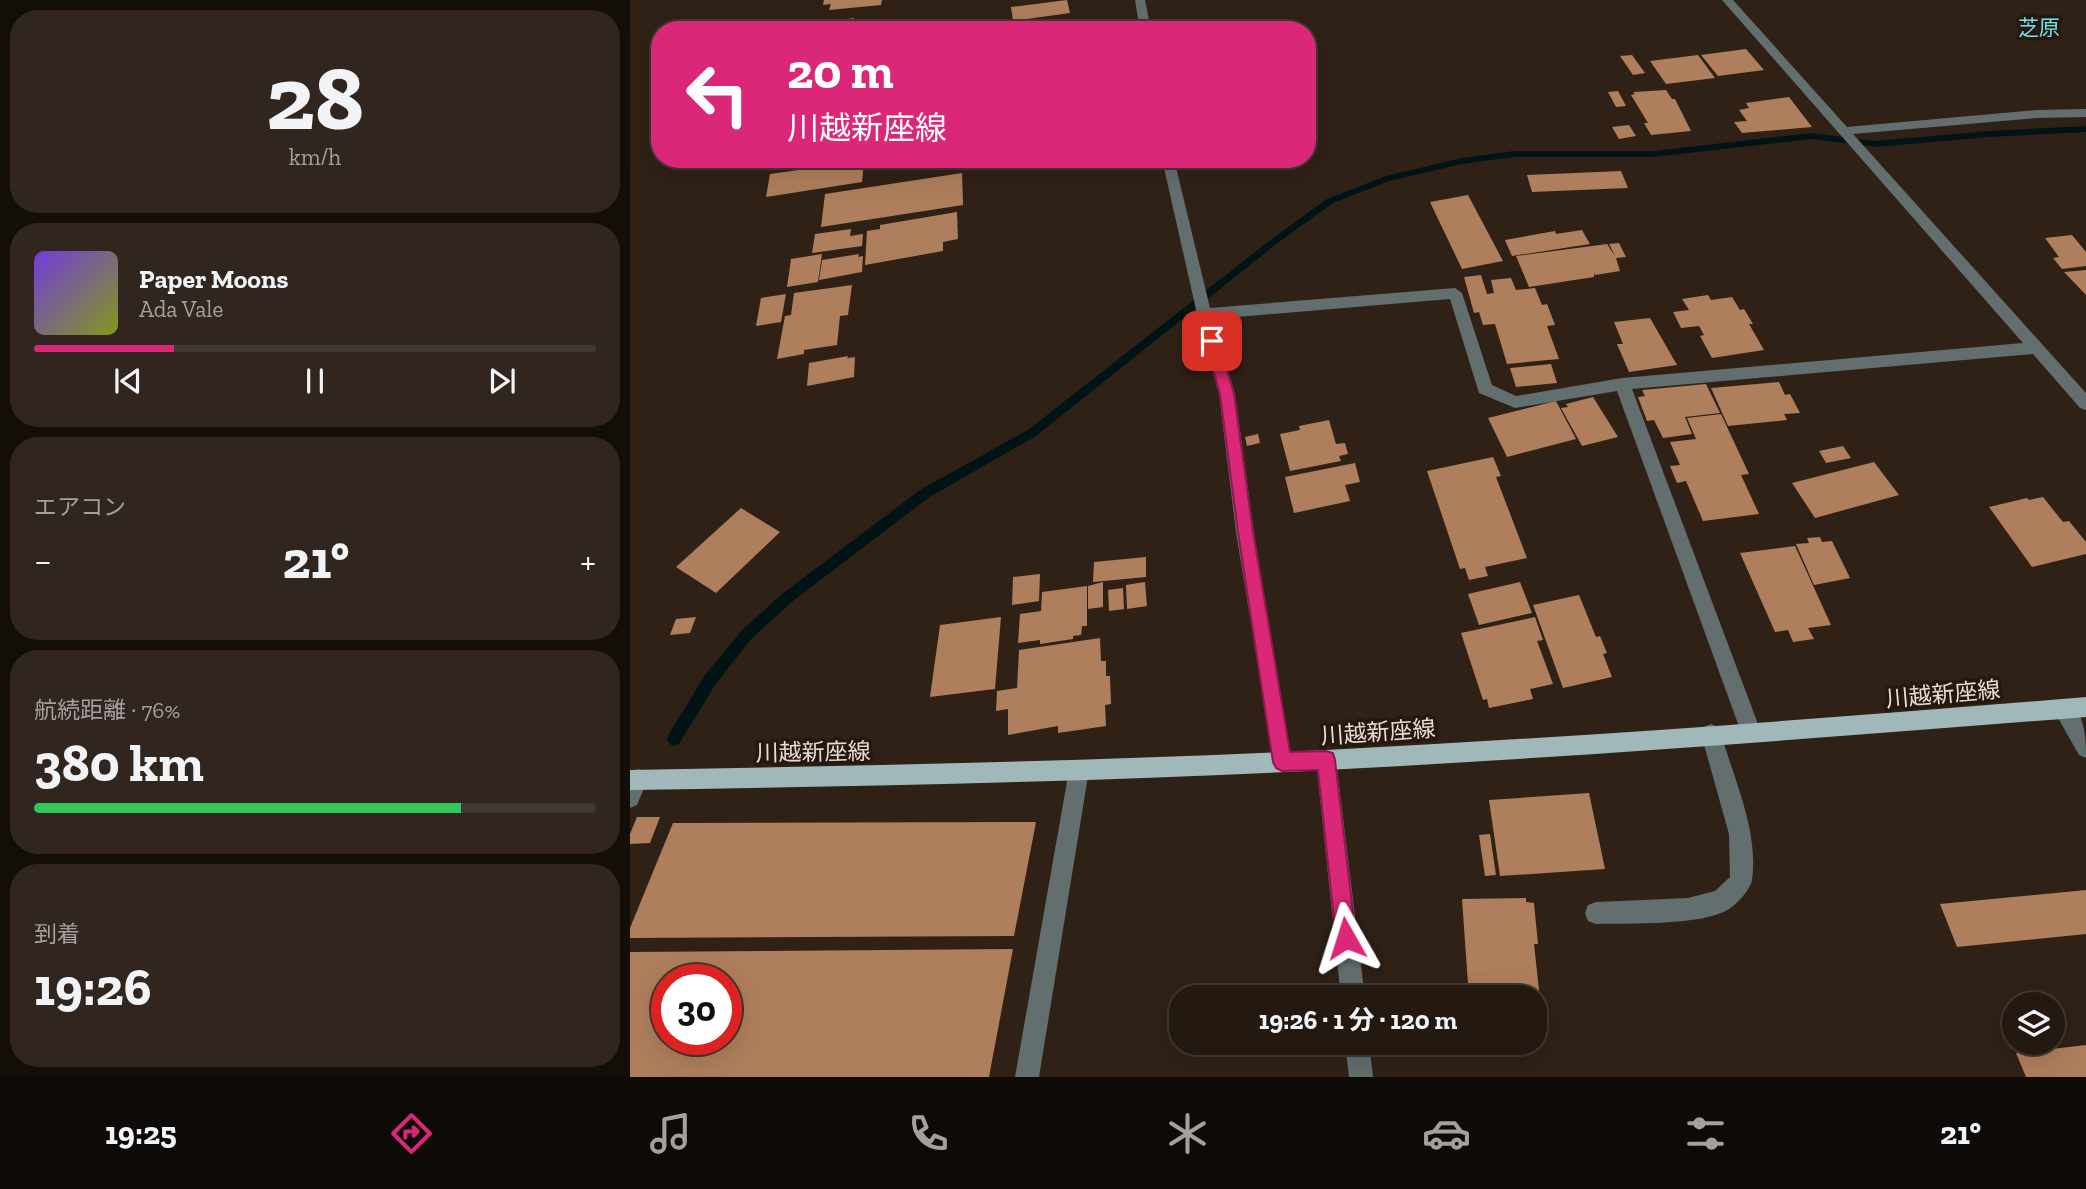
<!DOCTYPE html>
<html lang="ja">
<head>
<meta charset="utf-8">
<style>
	body { margin:0; font-family:"Zilla Slab","Noto Sans JP",serif; background:#30261f; color:#f1f3f6; height:100vh; display:flex; flex-direction:column; font-size:26px; white-space:nowrap }
	* { box-sizing:border-box; margin:0 }
	p { font-size:23px; color:#a3a09f }
	.icon { flex:none; width:38px; height:38px; fill:none; stroke:currentColor; stroke-width:2; stroke-linecap:round; stroke-linejoin:round }
	.map { position:relative; flex:1; overflow:hidden }
	.drawer { display:flex; flex-direction:column; gap:10px; padding:10px; background:#140e09; width:630px }
	.drawer>* { flex:none }
	.hud { position:absolute; left:21px; top:21px; width:665px; height:147px; border-radius:28px; box-shadow:0 7px 28px #0002,0 0 0 2px #413831; background:#db2777; color:#fff; overflow:hidden }
	.fabs { position:absolute; left:1372px; top:992px; display:grid; gap:14px }
	.fabs a { display:grid; place-items:center; width:63px; height:63px; border-radius:50%; background:#241911; box-shadow:0 7px 28px #0002,0 0 0 2px #413831; font-size:35px }
	.speed { position:absolute; left:21px; top:964px; display:flex; gap:14px; font-size:35px; font-weight:700; text-align:center }
	.speed>* { display:grid; place-content:center; width:91px; height:91px; border-radius:50%; background:#241911; box-shadow:0 7px 28px #0002,0 0 0 2px #413831; line-height:1 }
	.speed .limit { border:10px solid #d22; background:#fff; color:#111 }
	.pin { position:absolute; display:grid; place-items:center; width:60px; height:60px; color:#fff; margin:-30px; border-radius:14px; box-shadow:0 4px 10px #0006 }
	.me { position:absolute; width:77px; margin:-38px; rotate:354deg; stroke-linejoin:round; filter:drop-shadow(0 0 5px #0008) }
	.turn { display:flex; align-items:center; gap:24px; height:147px; padding:0 21px; font-size:32px }
	.turn .icon { width:91px; height:91px; stroke-width:2.5 }
	.turn b { display:block; font-size:49px; line-height:60px }
	.big { font-size:52px; font-weight:700; line-height:1.1 }
	.drawer .tile { flex:1; display:flex; flex-direction:column; justify-content:center; gap:10px; min-width:0; padding:0 24px; border-radius:28px; background:#30261f }
	.drawer .dial { align-items:center; gap:0 }
	.dial b { font-size:91px; line-height:1 }
	.song { display:flex; align-items:center; gap:21px }
	.cover { width:84px; height:84px; border-radius:10px; background:linear-gradient(135deg,hsl(260 70% 55%),hsl(70 70% 35%)) }
	.played { height:7px; border-radius:4px; background:linear-gradient(90deg,#db2777 25%,#413831 25%) }
	.keys { display:flex; justify-content:space-around; direction:ltr }
	.heat { display:flex; justify-content:space-between; align-items:center; font-size:38px; direction:ltr }
	.charge { height:10px; border-radius:5px; background:linear-gradient(90deg,#34c759 76%,#413831 0) }
	.trip { position:absolute; left:539px; top:985px; width:378px; height:70px; border-radius:28px; background:#241911; box-shadow:0 7px 28px #0002,0 0 0 2px #413831; font-weight:700; line-height:70px; text-align:center }
	.dock { display:flex; height:112px; justify-content:space-around; align-items:center; background:#0e0a07; color:#a3a09f }
	.dock .icon { width:49px; height:49px }
	.dock .current { color:#db2777 }
	.dock b { font-size:32px; color:#f1f3f6 }
	main { display:flex; flex:1; min-height:0 }
	.map>svg:first-child { display:block }
</style>
</head>
<body>
<main>
<section class="drawer">
<div class="tile dial"><b>28</b><p>km/h</p></div>
<div class="tile">
<div class="song"><i class="cover"></i><div><b>Paper Moons</b><p>Ada Vale</p></div></div>
<div class="played"></div>
<div class="keys"><svg class="icon" aria-label="previous" viewBox="0 0 24 24"><path d="M18 5L8 12l10 7zM5 5v14"/></svg><svg class="icon" aria-label="pause" viewBox="0 0 24 24"><path d="M8 5v14M16 5v14"/></svg><svg class="icon" aria-label="next" viewBox="0 0 24 24"><path d="M6 5l10 7-10 7zM19 5v14"/></svg></div>
</div>
<div class="tile"><p>エアコン</p>
<div class="heat"><a>−</a><b class="big">21°</b><a>+</a></div>
</div>
<div class="tile"><p>航続距離 · 76%</p><b class="big">380 km</b><div class="charge"></div></div>
<div class="tile"><p>到着</p><b class="big">19:26</b></div>
</section>
<div class="map">
<svg width="1456" height="1077" viewBox="0 0 1456 1077">
	<rect width="100%" height="100%" fill="#302117"/>
	<g fill="none" stroke-linecap="round" stroke-linejoin="round">
		<path fill="#001416" fill-rule="evenodd" d="M1456,126V132L1358,137L1246,147L1181,139L1023,157H884L832,164L759,181L703,203L649,242L406,436L298,498L163,601L122,638L85,685L49,744L44,746L39,744L37,739L39,734L75,675L112,630L153,593L290,490L398,430L643,238L697,199L756,176L832,158L884,151H1023L1181,133L1246,141L1358,131Z"/>
	</g>
	<g fill="#af7e5c" fill-rule="evenodd">
		<path d="M194,0H252L251,5L199,10L201,4L193,5Z"/>
		<path d="M437,0L440,13L383,21L381,7Z"/>
		<path d="M224,18L223,27L227,26V30H178L179,24Z"/>
		<path d="M413,19L418,28L416,30H388L386,26Z"/>
		<path d="M496,22L498,30H467L466,26Z"/>
		<path d="M1116,49L1134,70L1088,76L1071,55Z"/>
		<path d="M1002,55L1015,73L1003,75L990,56Z"/>
		<path d="M1068,55L1085,78L1036,84L1020,61Z"/>
		<path d="M1036,90L1042,99H1045L1061,131L1021,135L1014,123H1018L1001,95L1005,94L1003,92Z"/>
		<path d="M988,91L996,106L986,107L978,92Z"/>
		<path d="M1159,97L1182,127L1112,133L1104,122L1117,121L1109,110L1119,108L1116,103Z"/>
		<path d="M999,125L1006,136L989,139L982,127Z"/>
		<path d="M234,161L232,182L136,197L140,174Z"/>
		<path d="M991,171L998,188L902,192L897,175Z"/>
		<path d="M332,173L333,205L191,227L195,194Z"/>
		<path d="M838,195L873,261L832,269L800,202Z"/>
		<path d="M327,212L328,239L313,242V251L235,265L237,231L250,229V225Z"/>
		<path d="M221,229L220,236L233,234L232,246L182,253L185,234Z"/>
		<path d="M952,230L960,244L882,256L875,240L925,231L926,234Z"/>
		<path d="M1442,235L1456,252V266L1432,269L1423,258L1429,257L1415,238Z"/>
		<path d="M989,243L996,257L986,258L990,271L965,275L964,273V277L899,287L886,256L977,244L985,256L979,244Z"/>
		<path d="M192,254L188,282L157,287L161,259Z"/>
		<path d="M229,254L228,257L233,256L232,272L189,280L192,260Z"/>
		<path d="M1456,270V295L1434,272Z"/>
		<path d="M851,275L857,294L864,293L861,280L881,278L886,290L905,288L912,305L917,304L925,325L917,326L929,359L877,364L865,324L853,325L849,312L844,313L834,277Z"/>
		<path d="M222,285L218,315L210,316L207,345L174,350V354L147,359L155,316L161,315L164,293Z"/>
		<path d="M156,294L151,322L126,326L131,298Z"/>
		<path d="M1078,295L1081,300L1102,297L1110,310L1114,309L1123,324H1119L1134,350L1082,358L1070,336L1074,335L1069,326L1051,328L1043,312L1059,310L1052,299Z"/>
		<path d="M1020,318L1047,365L999,372L987,344H993L984,322Z"/>
		<path d="M218,356L217,358L225,357L224,377L177,386L179,363Z"/>
		<path d="M921,364L927,383L886,387L880,368Z"/>
		<path d="M1149,382L1155,395L1160,394L1170,413L1154,414L1157,420L1098,426L1081,388Z"/>
		<path d="M1076,384L1090,413L1055,417L1062,434L1033,438L1024,420L1017,421L1008,397L1015,396L1012,390Z"/>
		<path d="M963,397L988,437L952,446L931,408L938,407L936,404Z"/>
		<path d="M926,401L946,439L877,457L858,418Z"/>
		<path d="M1091,414L1119,474L1111,475L1129,514L1073,521L1056,481L1047,483L1040,466L1050,465L1040,442L1066,439L1057,418Z"/>
		<path d="M699,420L706,444L715,443L718,454L709,456L711,461L660,471L650,434L670,430L669,426Z"/>
		<path d="M628,434L630,443L617,446L615,437Z"/>
		<path d="M1213,446L1221,458L1196,463L1189,451Z"/>
		<path d="M863,457L871,476L866,477L897,558L855,567L858,576L839,580L835,568L830,569L797,471Z"/>
		<path d="M1244,462L1269,495L1185,518L1162,483Z"/>
		<path d="M725,463L730,482L715,485L720,501L664,513L655,477Z"/>
		<path d="M1413,497L1433,522L1439,521L1456,542V554L1402,567L1359,507L1397,498L1399,500Z"/>
		<path d="M111,508L150,532L86,593L46,567Z"/>
		<path d="M1190,537L1192,542L1202,541L1220,578L1184,585L1166,544L1179,543L1177,538Z"/>
		<path d="M1165,546L1201,625L1178,628L1184,639L1163,642L1158,630L1145,632L1110,553Z"/>
		<path d="M516,557V577L463,582L464,562Z"/>
		<path d="M410,574L409,601L382,605L383,577Z"/>
		<path d="M473,582V607L458,609V586Z"/>
		<path d="M515,582L517,606L497,609L496,585Z"/>
		<path d="M890,582L902,613L849,625L838,594Z"/>
		<path d="M457,586V626H452L451,635L443,636V639L410,644V640L388,643L390,614L411,611L412,592Z"/>
		<path d="M493,588L494,609L479,611L478,590Z"/>
		<path d="M949,595L966,637L970,636L977,653L973,654L982,677L933,688L903,605Z"/>
		<path d="M66,617L60,633L40,635L46,619Z"/>
		<path d="M371,617L365,689L300,697L310,625Z"/>
		<path d="M905,617L913,640L907,641L923,684L900,689L903,699L859,708L857,699L853,700L831,633Z"/>
		<path d="M470,638L471,661H476V676H480L481,704L475,705L476,726L428,733V726L378,735V709L366,711L367,691L387,688L389,650Z"/>
		<path d="M959,793L975,869L870,876L859,800Z"/>
		<path d="M7,817H30L20,843L0,844V834Z"/>
		<path d="M406,822L384,936L0,938V928L43,823Z"/>
		<path d="M860,834L866,875L855,876L849,835Z"/>
		<path d="M1456,890V934L1327,947L1310,904Z"/>
		<path d="M896,898V902L904,903L908,944H904L914,1036H905V998H839L832,899Z"/>
		<path d="M383,949L359,1077H0V952ZM37,980H96V1040H37Z"/>
		<path d="M1456,1045V1077H1396L1386,1053Z"/>
	</g>
	<g fill="none" stroke-linecap="round" stroke-linejoin="round">
		<g fill="#636e6f" fill-rule="evenodd">
			<path d="M505,0H515L521,30H510Z"/>
			<path d="M1092,0H1103L1217,127L1407,110L1456,109V117L1407,118L1223,134L1456,393V410L1450,408L1403,354L1002,389L1131,732L1128,739L1121,742L1114,739L1111,732L987,391L885,408L849,393L820,299L583,319L605,394L624,532L662,762L659,769L652,772L645,769L606,532L589,394L567,314L532,159H544L580,308L825,288L832,293L862,385L886,396L992,378L1393,343Z"/>
			<path d="M1433,699C1455,708 1456,738 1456,758L1449,755L1423,709L1426,702Z"/>
			<path d="M1081,724L1088,727L1091,734C1104,779 1129,832 1122,880C1120,890 1107,904 1099,909C1073,926 998,923 966,924L958,921L955,913L958,905L966,902L1058,898L1085,891L1100,877L1099,834L1071,734L1074,727Z"/>
			<path d="M696,750L703,753L706,760L735,998H711L686,760L689,753Z"/>
			<path d="M449,760L456,763L459,770L409,1077H385L439,770L442,763Z"/>
			<path d="M8,769L15,772L18,779L7,805L0,808V773Z"/>
			<path d="M715,1043H739L743,1077H719Z"/>
		</g>
		<path fill="#a1b8ba" fill-rule="evenodd" d="M1456,697V717C1203,737 949,757 696,770C464,782 232,786 0,790V770C232,766 464,761 696,750C949,737 1203,718 1456,697Z"/>
	</g>
	<path fill="#db2777" stroke="#8e194d" stroke-width="2" d="M582,336L588,341L604,394L623,532L660,752L696,751L703,753L705,760L726,938L723,946L716,949L709,946L706,938L688,770L652,771L646,768L643,762L608,532L590,394L575,341Z"/>
	<g text-anchor="middle" dominant-baseline="central" stroke-width="7" stroke-linejoin="round" paint-order="stroke">
		<g font-size="21" fill="#75e1ea" stroke="#26180e">
			<text x="1409" y="27">芝原</text>
		</g>
		<g font-size="23" fill="#e7dcd5" stroke="#26180e">
			<text transform="translate(1313 694) rotate(-5)">川越新座線</text>
			<text transform="translate(748 732) rotate(-4)">川越新座線</text>
			<text transform="translate(183 752) rotate(-1)">川越新座線</text>
		</g>
	</g>
</svg>
<div class="fabs">
<a><svg class="icon" aria-label="layers" viewBox="0 0 24 24"><path d="M12 4l9 5-9 5-9-5zM3 14l9 5 9-5"/></svg></a>
</div>
<div class="speed"><div class="limit">30</div></div>
<div class="pin" style="left:582px;top:341px;background:#d93025"><svg class="icon" aria-label="arrive" viewBox="0 0 24 24"><path d="M6 21V4h12l-3 4 3 4H6"/></svg></div>
<svg class="me" style="left:716px;top:938px" viewBox="-20 -20 40 40"><path d="M0-17L14 15 0 8-14 15z" fill="#db2777" stroke="#fff" stroke-width="4"/></svg>
<div class="trip">19:26 · 1 分 · 120 m</div>
<div class="hud">
<div class="turn"><svg class="icon" aria-label="left" viewBox="0 0 24 24"><path d="M17 20v-9H6M10 6l-5 5 5 5"/></svg><div><b>20 m</b>川越新座線</div></div>
</div>
</div>
</main>
<nav class="dock">
<b>19:25</b>
<svg class="icon current" aria-label="directions" viewBox="0 0 24 24"><path d="M12 3l9 9-9 9-9-9zM9 14v-3h6M13 9l2 2-2 2"/></svg>
<svg class="icon" aria-label="music" viewBox="0 0 24 24"><path d="M9 18V5l10-2v13"/><circle cx="6" cy="18" r="3"/><circle cx="16" cy="16" r="3"/></svg>
<svg class="icon" aria-label="phone" viewBox="0 0 24 24"><path d="M5 4h4l2 5-3 2q2 4 5 5l2-3 5 2v4C11 20 4 13 5 4z"/></svg>
<svg class="icon" aria-label="climate" viewBox="0 0 24 24"><path d="M12 3v18M4 7l16 10M4 17L20 7"/></svg>
<svg class="icon" aria-label="car" viewBox="0 0 24 24"><path d="M5 17H2v-5l4-1 3-4h7l3 4 3 1v5h-3M9 17h6M6 11h13"/><circle cx="7" cy="17" r="2"/><circle cx="17" cy="17" r="2"/></svg>
<svg class="icon" aria-label="filters" viewBox="0 0 24 24"><path d="M4 7h16M4 17h16"/><circle cx="9" cy="7" r="2"/><circle cx="15" cy="17" r="2"/></svg>
<b>21°</b>
</nav>
</body>
</html>
